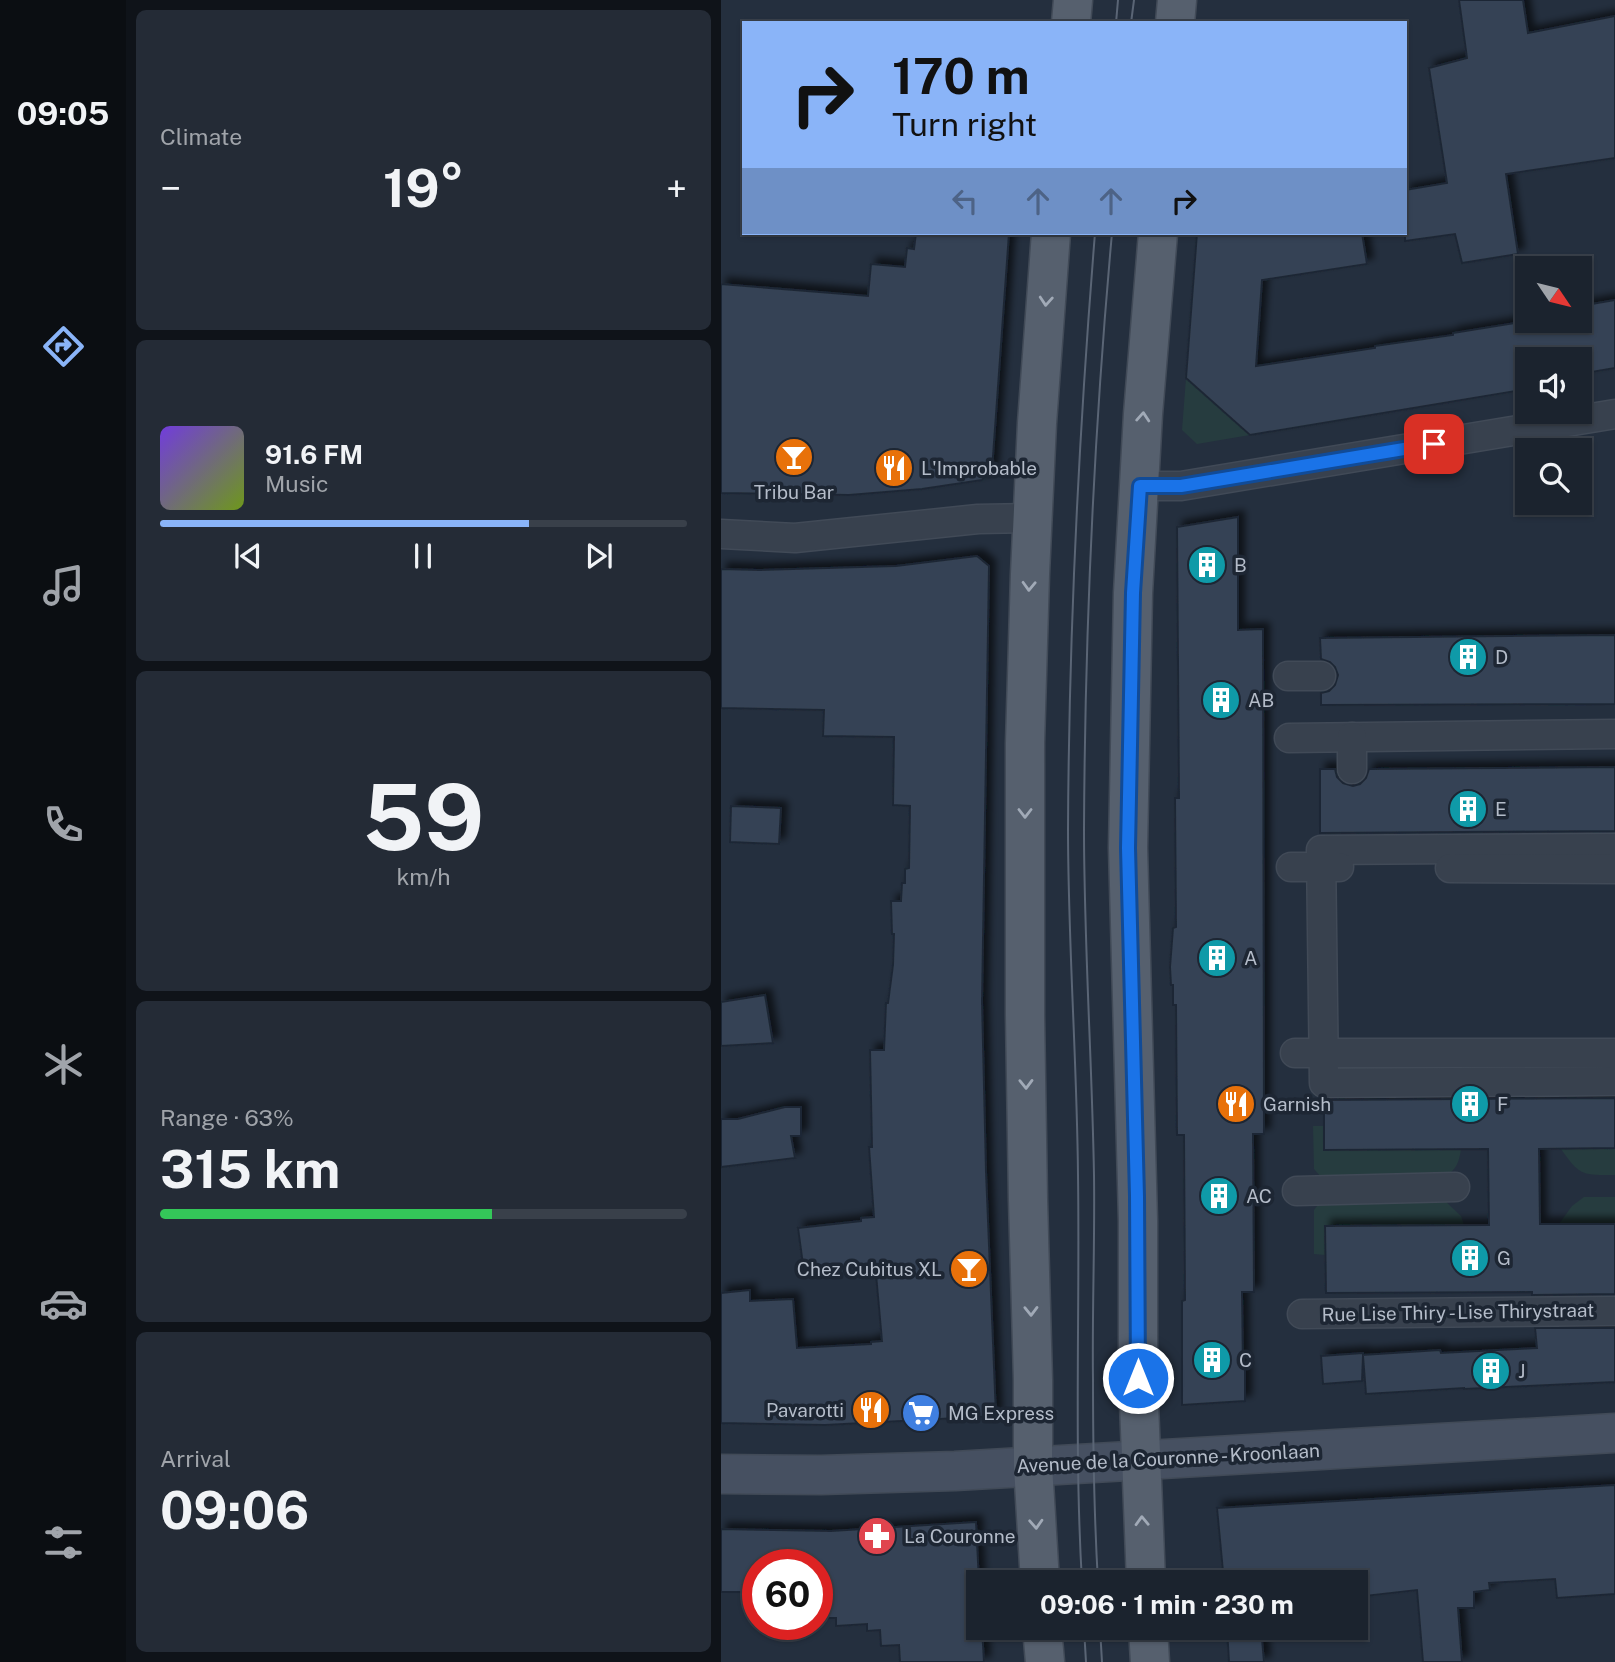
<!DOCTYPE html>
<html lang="en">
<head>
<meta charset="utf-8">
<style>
	body { margin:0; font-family:"Public Sans",sans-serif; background:#242b36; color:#f1f3f6; height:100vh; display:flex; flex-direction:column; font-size:26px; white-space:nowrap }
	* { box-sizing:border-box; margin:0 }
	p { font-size:23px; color:#a0a4aa }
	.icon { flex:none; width:38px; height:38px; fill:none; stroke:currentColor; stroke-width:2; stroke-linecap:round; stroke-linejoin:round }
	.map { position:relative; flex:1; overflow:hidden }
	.panel { display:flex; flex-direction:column; gap:10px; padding:10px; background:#0f1319; width:595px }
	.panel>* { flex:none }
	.top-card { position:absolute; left:21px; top:21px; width:665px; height:214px; border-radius:0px; box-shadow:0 2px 5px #0004,0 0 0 2px #39404a; background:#8ab4f8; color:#111; overflow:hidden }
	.needle { width:46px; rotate:125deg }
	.fabs { position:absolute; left:794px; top:256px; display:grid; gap:14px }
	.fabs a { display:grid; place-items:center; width:77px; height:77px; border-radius:0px; background:#1b232e; box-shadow:0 2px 5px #0004,0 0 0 2px #39404a; font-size:35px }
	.speed { position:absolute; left:21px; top:1549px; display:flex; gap:14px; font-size:35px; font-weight:700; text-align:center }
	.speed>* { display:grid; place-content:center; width:91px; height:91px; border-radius:50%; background:#1b232e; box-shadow:0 2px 5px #0004,0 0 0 2px #39404a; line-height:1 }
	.speed .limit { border:10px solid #d22; background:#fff; color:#111 }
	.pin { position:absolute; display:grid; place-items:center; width:60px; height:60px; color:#fff; margin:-30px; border-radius:14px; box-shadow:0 4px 10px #0006 }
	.me { position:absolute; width:77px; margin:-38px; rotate:0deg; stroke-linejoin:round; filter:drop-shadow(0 0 5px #0008) }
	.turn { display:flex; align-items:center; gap:24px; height:147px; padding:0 35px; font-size:32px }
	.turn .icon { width:91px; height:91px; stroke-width:2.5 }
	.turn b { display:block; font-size:49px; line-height:60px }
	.lanes { display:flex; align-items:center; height:66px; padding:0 35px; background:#0003; justify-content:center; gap:35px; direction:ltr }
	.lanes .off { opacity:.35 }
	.big { font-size:52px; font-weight:700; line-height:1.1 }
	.panel .card { flex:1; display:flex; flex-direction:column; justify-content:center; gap:10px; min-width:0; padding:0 24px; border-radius:10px; background:#242b36 }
	.panel .dial { align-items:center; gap:0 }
	.dial b { font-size:91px; line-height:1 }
	.song { display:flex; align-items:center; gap:21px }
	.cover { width:84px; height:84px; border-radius:10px; background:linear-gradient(135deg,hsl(260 70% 55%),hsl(80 70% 35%)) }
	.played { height:7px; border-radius:4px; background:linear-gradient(90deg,#8ab4f8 70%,#39404a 70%) }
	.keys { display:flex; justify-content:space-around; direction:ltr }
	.heat { display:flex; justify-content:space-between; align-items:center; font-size:38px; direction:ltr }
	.charge { height:10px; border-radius:5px; background:linear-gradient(90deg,#34c759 63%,#39404a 0) }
	.trip { position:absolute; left:245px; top:1570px; width:402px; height:70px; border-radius:0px; background:#1b232e; box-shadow:0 2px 5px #0004,0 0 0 2px #39404a; font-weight:700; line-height:70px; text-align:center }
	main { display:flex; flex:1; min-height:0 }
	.tabs { display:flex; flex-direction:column; width:126px; justify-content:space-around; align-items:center; background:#0b0e12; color:#a0a4aa }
	.tabs .icon { width:49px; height:49px }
	.tabs .on { color:#8ab4f8 }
	.tabs b { font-size:32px; color:#f1f3f6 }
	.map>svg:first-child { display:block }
</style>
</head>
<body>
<main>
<nav class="tabs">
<b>09:05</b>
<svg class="icon on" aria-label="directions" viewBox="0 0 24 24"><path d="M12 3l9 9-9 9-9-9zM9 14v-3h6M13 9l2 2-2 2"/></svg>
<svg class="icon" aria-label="music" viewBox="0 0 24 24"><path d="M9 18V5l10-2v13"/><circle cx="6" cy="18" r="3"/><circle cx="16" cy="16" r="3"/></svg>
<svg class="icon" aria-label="phone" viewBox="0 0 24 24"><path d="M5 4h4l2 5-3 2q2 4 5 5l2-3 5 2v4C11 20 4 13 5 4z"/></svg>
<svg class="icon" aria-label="climate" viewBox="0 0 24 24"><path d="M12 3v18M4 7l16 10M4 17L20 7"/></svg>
<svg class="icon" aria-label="car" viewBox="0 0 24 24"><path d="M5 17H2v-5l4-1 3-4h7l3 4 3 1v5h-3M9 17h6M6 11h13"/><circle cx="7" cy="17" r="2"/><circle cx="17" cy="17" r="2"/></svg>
<svg class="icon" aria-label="filters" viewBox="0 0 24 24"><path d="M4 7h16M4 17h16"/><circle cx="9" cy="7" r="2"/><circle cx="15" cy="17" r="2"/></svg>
</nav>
<section class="panel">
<div class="card"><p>Climate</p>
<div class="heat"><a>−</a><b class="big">19°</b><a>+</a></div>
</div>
<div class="card">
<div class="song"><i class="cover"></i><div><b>91.6 FM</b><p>Music</p></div></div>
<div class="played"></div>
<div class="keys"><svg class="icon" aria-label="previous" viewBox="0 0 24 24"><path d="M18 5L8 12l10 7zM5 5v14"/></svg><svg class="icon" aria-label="pause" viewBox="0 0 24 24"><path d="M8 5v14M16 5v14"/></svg><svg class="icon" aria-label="next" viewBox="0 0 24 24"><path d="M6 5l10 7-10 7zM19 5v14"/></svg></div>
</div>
<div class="card dial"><b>59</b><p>km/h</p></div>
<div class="card"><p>Range · 63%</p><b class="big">315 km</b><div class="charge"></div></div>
<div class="card"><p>Arrival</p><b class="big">09:06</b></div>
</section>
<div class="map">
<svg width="894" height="1662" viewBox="0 0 894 1662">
	<defs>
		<filter id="shadow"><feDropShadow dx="6" dy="-6" stdDeviation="3.5" flood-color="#0009"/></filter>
	</defs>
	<rect width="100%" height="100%" fill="#242f3e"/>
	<g fill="#263c3f">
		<path d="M465,378L529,435L476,444L461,430Z"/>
		<path d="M592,1126H603L604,1150L740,1149C738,1163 735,1170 723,1177H600L593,1169Z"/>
		<path d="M894,1148V1175C861,1175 859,1176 840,1149Z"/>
		<path d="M863,1197H894V1224H838L851,1206Z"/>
		<path d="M724,1201L740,1216L743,1225L604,1226V1255L593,1254V1210L599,1202Z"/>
	</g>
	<g fill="#364354" stroke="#1f2835" stroke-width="2" filter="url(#shadow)">
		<path d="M738,0H802L807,33L894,16V158L785,174L797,254L741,263L734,234L684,241V190L726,183L708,68L746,58Z"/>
		<path d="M195,233H288L271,470L261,480L201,489L128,495L0,493V284L147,296L150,264L184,267L186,248L193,249Z"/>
		<path d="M476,233H641L646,264L541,280L535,366L654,348V346L732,335V333L812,320H859V306L894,300V368L859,374V359H807V389L529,435L465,378Z"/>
		<path d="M517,517V630L542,629L543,1134H532L533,1292H521L522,1369H524V1401L461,1405V1301L464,1300L463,1135H456L455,1005H452V985H450L449,967L452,928L455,927L454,798H458L456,527Z"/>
		<path d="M256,556L268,566L261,1002L265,1172L275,1416L104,1425L0,1423V1293L29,1290V1301L72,1299L76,1348L150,1344V1342L161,1341L154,1263L83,1272L77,1228L140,1221V1218L153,1217L148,1147H151L149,1050H163L165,1003H167L172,965L173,934H171L170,901H180L181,883H184V869L188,868L189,806L172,805L173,737L102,736L103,710L0,708V569L38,570L175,566Z"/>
		<path d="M894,635V704L600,705V693L608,691L614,685L617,675L614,667L609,662L600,659L599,638Z"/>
		<path d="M894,767V831L599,833V769H614L616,777L622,783L632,786L639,784L645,778L648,769Z"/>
		<path d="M10,806L60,808L58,844L9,842Z"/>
		<path d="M44,995L52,1043L0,1046V1002Z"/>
		<path d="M894,1098V1148L818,1149L819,1224H894V1294L811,1295V1292L605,1293L604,1226L768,1225L767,1149L603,1150V1100Z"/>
		<path d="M64,1107H80V1136H70L74,1158L0,1167V1119H17Z"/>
		<path d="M814,1328H894V1382L743,1389V1388L645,1394L642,1356L641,1381L602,1384L600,1356L642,1353V1355L719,1350L720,1353L816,1348Z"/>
		<path d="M894,1485V1594L836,1598L834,1579L768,1583L769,1590L753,1592V1608H737L741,1662H702L696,1590L635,1597V1582H503L496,1508Z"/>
		<path d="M255,1522L258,1582L257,1628H261L263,1662H179L178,1645L160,1646L159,1630L146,1631V1624L115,1626V1618H96V1564H37V1592H0V1529L110,1531Z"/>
		<path d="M506,1628H540L543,1662H508Z"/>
	</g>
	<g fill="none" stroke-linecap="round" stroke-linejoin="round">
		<defs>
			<g id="street">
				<path d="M419,486H460L894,414"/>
				<path d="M0,534L74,538L257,519L312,518"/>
				<path d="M567,676H600"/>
				<path d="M568,738L894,734"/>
				<path d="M631,769V737"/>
				<path d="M894,848L600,850L603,1083L894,1081"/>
				<path d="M570,867H618"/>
				<path d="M729,868L894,869"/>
				<path d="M574,1053H894"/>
				<path d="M576,1191L734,1187"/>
				<path d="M581,1314L894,1311"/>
			</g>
			<path id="secondary" d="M0,1474L100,1475L234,1471L894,1433"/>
			<g id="primary">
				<path d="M350,23L352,0"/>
				<path d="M454,23L456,0"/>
				<path d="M319,1582L312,1466V1380L307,1200L304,1015V743L309,574L316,423L330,233"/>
				<path d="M425,1582L417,1378V1221L407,848L412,593L422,414L437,233"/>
				<path d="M321,1628L324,1662"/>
				<path d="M427,1628L429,1662"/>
			</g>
		</defs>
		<use href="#street" stroke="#414a57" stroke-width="31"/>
		<use href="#secondary" stroke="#414a57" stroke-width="41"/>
		<use href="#primary" stroke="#414a57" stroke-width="41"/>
		<use href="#street" stroke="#38414e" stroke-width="28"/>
		<use href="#secondary" stroke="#465061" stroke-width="38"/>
		<use href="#primary" stroke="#56606e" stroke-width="38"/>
		<g stroke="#5a6575" stroke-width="2">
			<path d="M395,23L397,0"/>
			<path d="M410,23L413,0"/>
			<path d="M361,1582C353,1446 359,1311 357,1175C356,1060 347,944 347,829C348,630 358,431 374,233"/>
			<path d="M377,1582C373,1514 372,1446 372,1379C371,1311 374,1243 373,1175C371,1060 363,944 363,829C364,630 373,431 391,233"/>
			<path d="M363,1628L365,1662"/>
			<path d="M379,1628L381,1662"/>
		</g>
	</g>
	<defs><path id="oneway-chevron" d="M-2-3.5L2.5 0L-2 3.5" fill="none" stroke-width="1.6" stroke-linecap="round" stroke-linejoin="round" transform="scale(1.75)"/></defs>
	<g stroke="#a1aab7">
		<use href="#oneway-chevron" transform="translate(325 301) rotate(94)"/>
		<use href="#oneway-chevron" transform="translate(422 417) rotate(-86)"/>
		<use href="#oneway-chevron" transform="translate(308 586) rotate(92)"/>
		<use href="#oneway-chevron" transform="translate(304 813) rotate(90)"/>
		<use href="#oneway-chevron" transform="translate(305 1084) rotate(89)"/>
		<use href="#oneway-chevron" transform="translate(310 1311) rotate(89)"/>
		<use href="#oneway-chevron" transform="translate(421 1521) rotate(-92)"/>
		<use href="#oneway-chevron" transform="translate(315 1524) rotate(87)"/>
	</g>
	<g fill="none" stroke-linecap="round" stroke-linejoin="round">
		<defs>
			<path id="route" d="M417,1378L416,1196L407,848L412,593L419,486H460L713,444"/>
		</defs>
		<use href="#route" stroke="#114b97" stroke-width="18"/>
		<use href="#route" stroke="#1a73e8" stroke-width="12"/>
	</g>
	<defs>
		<symbol id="bar-disc" viewBox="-11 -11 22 22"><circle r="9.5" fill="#e8710a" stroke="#1d2633"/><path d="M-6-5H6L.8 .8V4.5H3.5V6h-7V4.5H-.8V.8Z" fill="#fff"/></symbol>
		<symbol id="restaurant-disc" viewBox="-11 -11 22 22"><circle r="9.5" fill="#e8710a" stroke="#1d2633"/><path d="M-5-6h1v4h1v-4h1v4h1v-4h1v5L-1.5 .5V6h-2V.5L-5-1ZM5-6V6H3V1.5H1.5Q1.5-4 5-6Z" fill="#fff"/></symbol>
		<symbol id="building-disc" viewBox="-11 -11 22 22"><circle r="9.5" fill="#0f9aa8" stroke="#1d2633"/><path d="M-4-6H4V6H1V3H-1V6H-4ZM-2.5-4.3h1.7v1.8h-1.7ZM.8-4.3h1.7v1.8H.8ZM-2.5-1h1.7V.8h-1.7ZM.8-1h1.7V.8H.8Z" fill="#fff"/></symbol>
		<symbol id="supermarket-disc" viewBox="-11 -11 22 22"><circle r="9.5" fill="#3f7fe0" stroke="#1d2633"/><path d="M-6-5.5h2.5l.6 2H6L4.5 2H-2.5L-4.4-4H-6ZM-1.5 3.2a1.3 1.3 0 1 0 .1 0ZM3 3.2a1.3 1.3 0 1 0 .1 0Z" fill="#fff"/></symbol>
		<symbol id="pharmacy-disc" viewBox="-11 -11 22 22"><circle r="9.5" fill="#e0444e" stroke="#1d2633"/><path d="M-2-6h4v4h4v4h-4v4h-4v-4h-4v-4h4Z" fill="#fff"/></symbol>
	</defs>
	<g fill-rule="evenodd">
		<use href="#bar-disc" x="51" y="435" width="44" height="44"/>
		<use href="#restaurant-disc" x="151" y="446" width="44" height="44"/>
		<use href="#building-disc" x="464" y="543" width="44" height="44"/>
		<use href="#building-disc" x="725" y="635" width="44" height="44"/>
		<use href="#building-disc" x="478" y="678" width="44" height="44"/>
		<use href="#building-disc" x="725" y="787" width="44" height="44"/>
		<use href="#building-disc" x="474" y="936" width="44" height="44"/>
		<use href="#restaurant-disc" x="493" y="1082" width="44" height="44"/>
		<use href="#building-disc" x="727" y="1082" width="44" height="44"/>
		<use href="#building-disc" x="476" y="1174" width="44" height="44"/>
		<use href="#building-disc" x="727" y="1236" width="44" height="44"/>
		<use href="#bar-disc" x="226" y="1247" width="44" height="44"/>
		<use href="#building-disc" x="469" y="1338" width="44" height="44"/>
		<use href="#building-disc" x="748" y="1349" width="44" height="44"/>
		<use href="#restaurant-disc" x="128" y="1388" width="44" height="44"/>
		<use href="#supermarket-disc" x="178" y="1391" width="44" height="44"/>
		<use href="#pharmacy-disc" x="134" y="1514" width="44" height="44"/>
	</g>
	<g text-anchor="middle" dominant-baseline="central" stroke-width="7" stroke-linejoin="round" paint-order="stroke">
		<g font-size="19" fill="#b4bcc9" stroke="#1d2633" text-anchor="start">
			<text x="200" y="468">L'Improbable</text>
			<text x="73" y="492" text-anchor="middle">Tribu Bar</text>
			<text x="513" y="565">B</text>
			<text x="774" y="657">D</text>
			<text x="527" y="700">AB</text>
			<text x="774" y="809">E</text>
			<text x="523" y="958">A</text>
			<text x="542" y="1104">Garnish</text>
			<text x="776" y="1104">F</text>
			<text x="525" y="1196">AC</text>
			<text x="776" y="1258">G</text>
			<text x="221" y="1269" text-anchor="end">Chez Cubitus XL</text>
			<text x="518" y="1360">C</text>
			<text x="797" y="1371">J</text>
			<text x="123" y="1410" text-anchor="end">Pavarotti</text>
			<text x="227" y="1413">MG Express</text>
			<text x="183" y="1536">La Couronne</text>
		</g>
		<g font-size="19" fill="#b4bcc9" stroke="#1d2633">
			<text transform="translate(737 1312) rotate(-1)">Rue Lise Thiry - Lise Thirystraat</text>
			<text transform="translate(447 1458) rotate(-3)">Avenue de la Couronne - Kroonlaan</text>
		</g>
	</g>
</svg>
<div class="fabs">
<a><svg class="needle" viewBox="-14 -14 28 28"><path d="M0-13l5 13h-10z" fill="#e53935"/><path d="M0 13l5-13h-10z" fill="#a0a4aa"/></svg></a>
<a><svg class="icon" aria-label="sound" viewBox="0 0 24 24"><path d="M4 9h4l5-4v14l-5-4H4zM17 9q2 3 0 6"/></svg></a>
<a><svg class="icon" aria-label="search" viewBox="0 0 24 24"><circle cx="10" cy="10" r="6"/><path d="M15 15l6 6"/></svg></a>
</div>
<div class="speed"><div class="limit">60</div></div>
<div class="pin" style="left:713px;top:444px;background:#d93025"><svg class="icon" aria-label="arrive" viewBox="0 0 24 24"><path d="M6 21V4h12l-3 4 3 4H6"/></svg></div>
<svg class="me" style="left:417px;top:1378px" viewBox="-20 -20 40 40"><circle r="17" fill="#1a73e8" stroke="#fff" stroke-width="3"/><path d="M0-11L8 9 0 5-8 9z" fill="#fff"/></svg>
<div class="trip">09:06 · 1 min · 230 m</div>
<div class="top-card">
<div class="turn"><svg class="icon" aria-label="right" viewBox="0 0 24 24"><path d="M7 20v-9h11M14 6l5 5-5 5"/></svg><div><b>170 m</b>Turn right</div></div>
<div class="lanes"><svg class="icon off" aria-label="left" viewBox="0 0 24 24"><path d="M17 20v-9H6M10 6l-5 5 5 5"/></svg><svg class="icon off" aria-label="ahead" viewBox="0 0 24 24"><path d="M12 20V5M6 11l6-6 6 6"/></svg><svg class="icon off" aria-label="ahead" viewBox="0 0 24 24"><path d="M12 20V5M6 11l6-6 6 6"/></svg><svg class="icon" aria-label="right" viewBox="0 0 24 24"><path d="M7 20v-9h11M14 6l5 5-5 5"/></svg></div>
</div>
</div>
</main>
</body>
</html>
